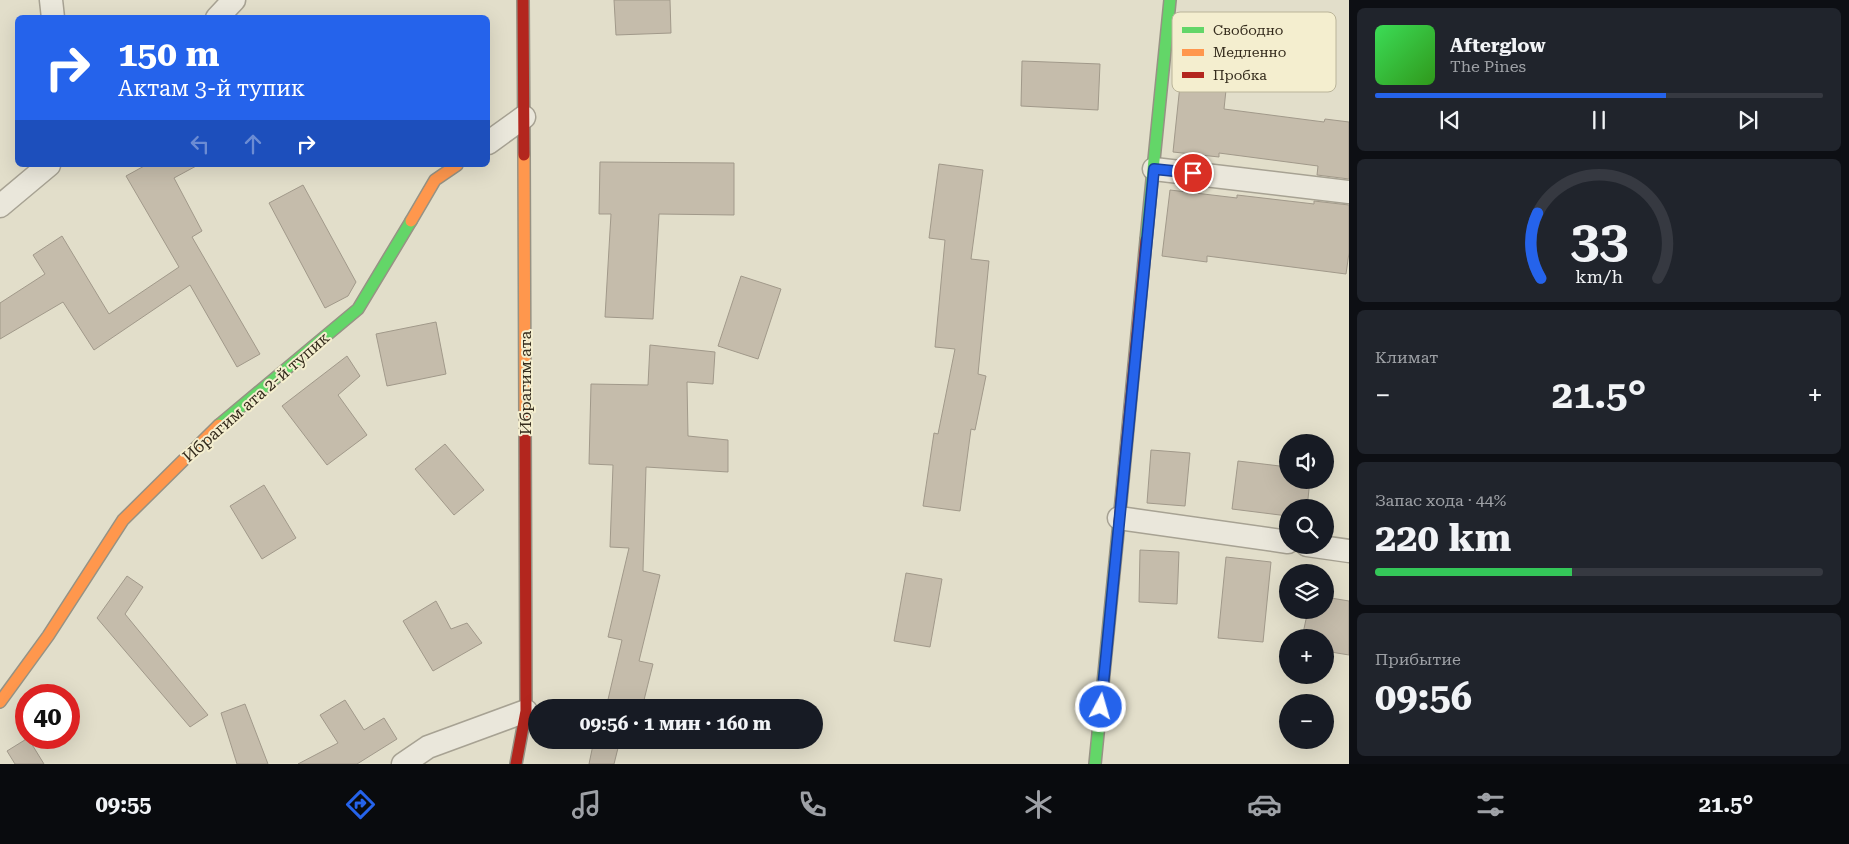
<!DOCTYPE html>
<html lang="ru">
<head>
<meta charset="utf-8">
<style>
	body { margin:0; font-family:"Roboto Serif",serif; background:#20242c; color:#f1f3f6; height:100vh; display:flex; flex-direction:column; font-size:19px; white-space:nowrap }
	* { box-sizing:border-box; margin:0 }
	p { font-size:16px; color:#9ea1a6 }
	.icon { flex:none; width:28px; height:28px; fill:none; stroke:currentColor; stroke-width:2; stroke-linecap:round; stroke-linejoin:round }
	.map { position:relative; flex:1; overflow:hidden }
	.panel { display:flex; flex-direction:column; gap:8px; padding:8px; background:#0d0f14; width:500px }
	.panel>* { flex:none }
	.hud { position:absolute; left:15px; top:15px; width:475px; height:152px; border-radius:8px; box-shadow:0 5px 20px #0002; background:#2563eb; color:#fff; overflow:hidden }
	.tools { position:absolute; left:1279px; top:434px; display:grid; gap:10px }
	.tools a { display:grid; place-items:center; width:55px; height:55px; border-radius:50%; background:#171b24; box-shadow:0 5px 20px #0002; font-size:25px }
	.speed { position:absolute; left:15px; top:684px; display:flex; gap:10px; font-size:25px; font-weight:700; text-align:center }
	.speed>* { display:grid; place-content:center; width:65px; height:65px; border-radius:50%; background:#171b24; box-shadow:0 5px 20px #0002; line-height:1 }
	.speed .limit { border:8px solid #d22; background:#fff; color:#111 }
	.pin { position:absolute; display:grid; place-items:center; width:42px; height:42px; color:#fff; margin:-21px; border:2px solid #fff; border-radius:50%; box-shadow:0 1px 5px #0007 }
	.me { position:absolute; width:55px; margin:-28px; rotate:6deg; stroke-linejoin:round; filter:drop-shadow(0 0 4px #0008) }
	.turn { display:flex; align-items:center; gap:18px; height:105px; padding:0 20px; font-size:22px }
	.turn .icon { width:65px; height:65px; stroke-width:2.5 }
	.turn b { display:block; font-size:35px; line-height:42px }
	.lanes { display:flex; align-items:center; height:48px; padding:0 20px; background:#0003; justify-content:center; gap:25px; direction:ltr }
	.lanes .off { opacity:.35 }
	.big { font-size:38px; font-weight:700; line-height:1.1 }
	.panel .tile { flex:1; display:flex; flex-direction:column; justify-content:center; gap:8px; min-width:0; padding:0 18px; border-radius:8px; background:#20242c }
	.panel .dial { align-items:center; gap:0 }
	.dial svg { height:130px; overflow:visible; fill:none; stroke:#363941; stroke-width:7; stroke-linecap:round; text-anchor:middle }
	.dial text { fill:#f1f3f6; stroke:none }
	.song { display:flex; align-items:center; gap:15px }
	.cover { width:60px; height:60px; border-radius:8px; background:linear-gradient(135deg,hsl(130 70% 55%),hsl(110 70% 35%)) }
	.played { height:5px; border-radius:2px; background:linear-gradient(90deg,#2563eb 65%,#363941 65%) }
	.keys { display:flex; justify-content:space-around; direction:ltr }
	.heat { display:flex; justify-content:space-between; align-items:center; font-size:28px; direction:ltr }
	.charge { height:8px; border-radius:4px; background:linear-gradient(90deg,#34c759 44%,#363941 0) }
	.trip { position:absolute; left:528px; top:699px; width:295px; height:50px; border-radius:25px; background:#171b24; box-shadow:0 5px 20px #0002; font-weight:700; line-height:50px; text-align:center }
	.menu { display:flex; height:80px; justify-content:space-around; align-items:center; background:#090b0e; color:#9ea1a6 }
	.menu .icon { width:35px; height:35px }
	.menu .active { color:#2563eb }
	.menu b { font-size:22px; color:#f1f3f6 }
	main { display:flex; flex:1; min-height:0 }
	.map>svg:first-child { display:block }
</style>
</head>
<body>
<main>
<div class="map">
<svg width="1349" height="764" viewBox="0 0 1349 764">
	<rect width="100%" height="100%" fill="#e2deca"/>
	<g fill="#c5bcab" stroke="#a1998a">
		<path d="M614,0H670L671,33L616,35Z"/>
		<path d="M1022,61L1100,64L1098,110L1021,106Z"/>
		<path d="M1180,85L1226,90L1224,109L1324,122L1325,119L1349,122V179L1317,175L1318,166L1219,153V157L1173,152Z"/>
		<path d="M600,162L734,163V215L659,214L653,319L605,317L611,214H599Z"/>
		<path d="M939,164L983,170L971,259L989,261L978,374L986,376L975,430L971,429L960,511L923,506L934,433L938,434L955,349L935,347L945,240L929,238Z"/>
		<path d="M146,165H198L174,178L202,231L192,237L260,354L237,367L190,285L94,350L63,302L0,339V303L45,274L33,255L62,236L109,314L179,267L126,176Z"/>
		<path d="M303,185L356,282L348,296L325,308L269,203Z"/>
		<path d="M1170,190L1237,198V195L1314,204V201L1349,205V253L1346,274L1207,256V262L1162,256Z"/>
		<path d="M741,276L781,289L758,359L718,346Z"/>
		<path d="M436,322L446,374L387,386L376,334Z"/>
		<path d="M650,345L715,352L713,384L687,382L688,436L728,440V472L646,467L643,571L660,575L639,661L653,664L642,708H606L622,640L608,637L629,548L610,547L613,465L589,464L591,384L648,385Z"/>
		<path d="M347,356L360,376L338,395L367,435L327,465L282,406Z"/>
		<path d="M445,444L484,490L454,515L415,469Z"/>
		<path d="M1151,450L1190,453L1185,506L1147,503Z"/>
		<path d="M1238,461L1288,467V480H1310L1307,508H1288V516L1232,509Z"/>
		<path d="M264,485L296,538L262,559L230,506Z"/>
		<path d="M1140,550L1179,552L1177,604L1139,602Z"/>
		<path d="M1226,557L1271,562L1263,642L1218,638Z"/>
		<path d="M906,573L942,579L930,647L894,641Z"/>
		<path d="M127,576L143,587L125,614L208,715L190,727L97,618Z"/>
		<path d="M1325,597L1349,601V655L1325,651V638H1302L1308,610H1325Z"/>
		<path d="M436,601L451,629L467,623L482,643L433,671L403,621Z"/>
		<path d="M345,700L364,730L384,718L397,739L357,764H298L338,743L320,715Z"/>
		<path d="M245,704L268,764H237L221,713Z"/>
		<path d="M28,738L44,764H15L7,751Z"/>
		<path d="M594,740H620L614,764H589Z"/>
	</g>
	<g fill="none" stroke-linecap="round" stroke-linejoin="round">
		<defs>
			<g id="street">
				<path d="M51,0L53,18"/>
				<path d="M217,18L234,0"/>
				<path d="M488,143L524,117"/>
				<path d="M1154,169L1349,192"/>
				<path d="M0,206L49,165"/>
				<path d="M1119,518L1288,542"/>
				<path d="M1307,545L1349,551"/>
				<path d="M403,764L428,747L526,711"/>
			</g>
			<g id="fast">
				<path d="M1146,240L1170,0"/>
				<path d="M219,425L358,309L411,221"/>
				<path d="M1095,764L1119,522"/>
			</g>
			<g id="slow">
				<path d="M524,155L525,421"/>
				<path d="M411,221L435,180L457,165"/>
				<path d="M0,702L48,636L123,520L219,425"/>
			</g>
			<g id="jam">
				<path d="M523,0L524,155"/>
				<path d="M1119,522L1146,240"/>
				<path d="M516,764L526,711L525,421"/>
			</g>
		</defs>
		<use href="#street" stroke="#a7a293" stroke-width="25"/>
		<use href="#fast" stroke="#969284" stroke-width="14"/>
		<use href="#slow" stroke="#969284" stroke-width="14"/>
		<use href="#jam" stroke="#969284" stroke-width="14"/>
		<use href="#street" stroke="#eae7db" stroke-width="22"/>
		<use href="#fast" stroke="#63d668" stroke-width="11"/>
		<use href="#slow" stroke="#ff974d" stroke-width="11"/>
		<use href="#jam" stroke="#b3261e" stroke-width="11"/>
	</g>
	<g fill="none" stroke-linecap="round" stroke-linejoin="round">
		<defs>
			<path id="route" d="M1101,707L1154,169L1193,173"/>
		</defs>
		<use href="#route" stroke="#184099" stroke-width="12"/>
		<use href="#route" stroke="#2563eb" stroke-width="9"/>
	</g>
	<g text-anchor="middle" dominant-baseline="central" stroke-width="4" stroke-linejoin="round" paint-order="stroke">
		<g font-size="16" fill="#342b1c" stroke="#f4eecf">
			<text transform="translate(525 383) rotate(-90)">Ибрагим ата</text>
			<text transform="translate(256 397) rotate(-41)">Ибрагим ата 2-й тупик</text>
		</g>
	</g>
	<rect x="1172" y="12" width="164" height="80" rx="8" fill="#f4eecf" stroke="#bab499" stroke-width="1"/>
	<rect x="1182" y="27" width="22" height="6" fill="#63d668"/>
	<rect x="1182" y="49" width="22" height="7" fill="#ff974d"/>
	<rect x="1182" y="72" width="22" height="6" fill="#b3261e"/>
	<g font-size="14" fill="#342b1c">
		<text x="1213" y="35">Свободно</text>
		<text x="1213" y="57">Медленно</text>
		<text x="1213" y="80">Пробка</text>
	</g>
</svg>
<div class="tools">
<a><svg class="icon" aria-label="sound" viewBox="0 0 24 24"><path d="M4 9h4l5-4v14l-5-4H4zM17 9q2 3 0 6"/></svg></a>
<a><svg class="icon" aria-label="search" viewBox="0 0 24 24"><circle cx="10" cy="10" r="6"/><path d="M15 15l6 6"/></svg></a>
<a><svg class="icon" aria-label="layers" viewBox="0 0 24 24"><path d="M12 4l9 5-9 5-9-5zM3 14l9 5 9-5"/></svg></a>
<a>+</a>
<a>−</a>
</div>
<div class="speed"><div class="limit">40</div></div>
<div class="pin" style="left:1193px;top:173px;background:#d93025"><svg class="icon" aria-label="arrive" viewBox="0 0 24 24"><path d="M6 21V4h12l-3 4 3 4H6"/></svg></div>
<svg class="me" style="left:1101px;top:707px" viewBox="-20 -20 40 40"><circle r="17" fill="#2563eb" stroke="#fff" stroke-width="3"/><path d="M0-11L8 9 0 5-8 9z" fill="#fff"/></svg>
<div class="trip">09:56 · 1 мин · 160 m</div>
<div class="hud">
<div class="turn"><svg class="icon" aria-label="right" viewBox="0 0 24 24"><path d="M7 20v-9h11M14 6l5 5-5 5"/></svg><div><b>150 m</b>Актам 3-й тупик</div></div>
<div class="lanes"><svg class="icon off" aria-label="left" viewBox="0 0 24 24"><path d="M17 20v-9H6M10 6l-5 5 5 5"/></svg><svg class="icon off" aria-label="ahead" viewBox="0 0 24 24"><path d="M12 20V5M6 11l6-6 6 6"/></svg><svg class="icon" aria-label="right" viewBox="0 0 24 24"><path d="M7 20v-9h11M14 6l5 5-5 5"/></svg></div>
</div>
</div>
<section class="panel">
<div class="tile">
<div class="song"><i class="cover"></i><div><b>Afterglow</b><p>The Pines</p></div></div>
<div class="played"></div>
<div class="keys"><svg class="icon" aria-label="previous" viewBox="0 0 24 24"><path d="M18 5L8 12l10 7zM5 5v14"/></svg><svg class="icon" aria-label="pause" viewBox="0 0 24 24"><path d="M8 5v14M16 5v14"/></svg><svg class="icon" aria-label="next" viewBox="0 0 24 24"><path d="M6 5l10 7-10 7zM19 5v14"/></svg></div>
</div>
<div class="tile dial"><svg viewBox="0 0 100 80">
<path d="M14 69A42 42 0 1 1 86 69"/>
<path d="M14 69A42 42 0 0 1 12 29" stroke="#2563eb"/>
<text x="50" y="56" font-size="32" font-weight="700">33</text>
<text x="50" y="72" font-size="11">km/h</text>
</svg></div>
<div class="tile"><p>Климат</p>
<div class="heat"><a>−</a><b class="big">21.5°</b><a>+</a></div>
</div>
<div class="tile"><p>Запас хода · 44%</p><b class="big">220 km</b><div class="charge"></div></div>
<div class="tile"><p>Прибытие</p><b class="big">09:56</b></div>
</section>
</main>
<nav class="menu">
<b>09:55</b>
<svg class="icon active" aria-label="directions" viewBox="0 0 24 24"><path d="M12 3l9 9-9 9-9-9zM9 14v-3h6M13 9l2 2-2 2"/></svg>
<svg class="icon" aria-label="music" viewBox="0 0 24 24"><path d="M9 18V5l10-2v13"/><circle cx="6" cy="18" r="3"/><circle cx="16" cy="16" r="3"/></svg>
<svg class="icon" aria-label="phone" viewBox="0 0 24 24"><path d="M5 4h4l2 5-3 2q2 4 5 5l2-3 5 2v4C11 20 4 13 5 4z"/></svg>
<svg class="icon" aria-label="climate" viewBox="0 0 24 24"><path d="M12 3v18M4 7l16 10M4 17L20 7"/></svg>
<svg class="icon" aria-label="car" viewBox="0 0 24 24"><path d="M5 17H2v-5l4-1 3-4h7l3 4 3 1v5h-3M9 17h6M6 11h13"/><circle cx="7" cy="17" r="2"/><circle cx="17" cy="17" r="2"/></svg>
<svg class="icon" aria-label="filters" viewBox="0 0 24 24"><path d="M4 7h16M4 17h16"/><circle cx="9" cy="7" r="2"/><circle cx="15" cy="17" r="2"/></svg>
<b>21.5°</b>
</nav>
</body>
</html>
